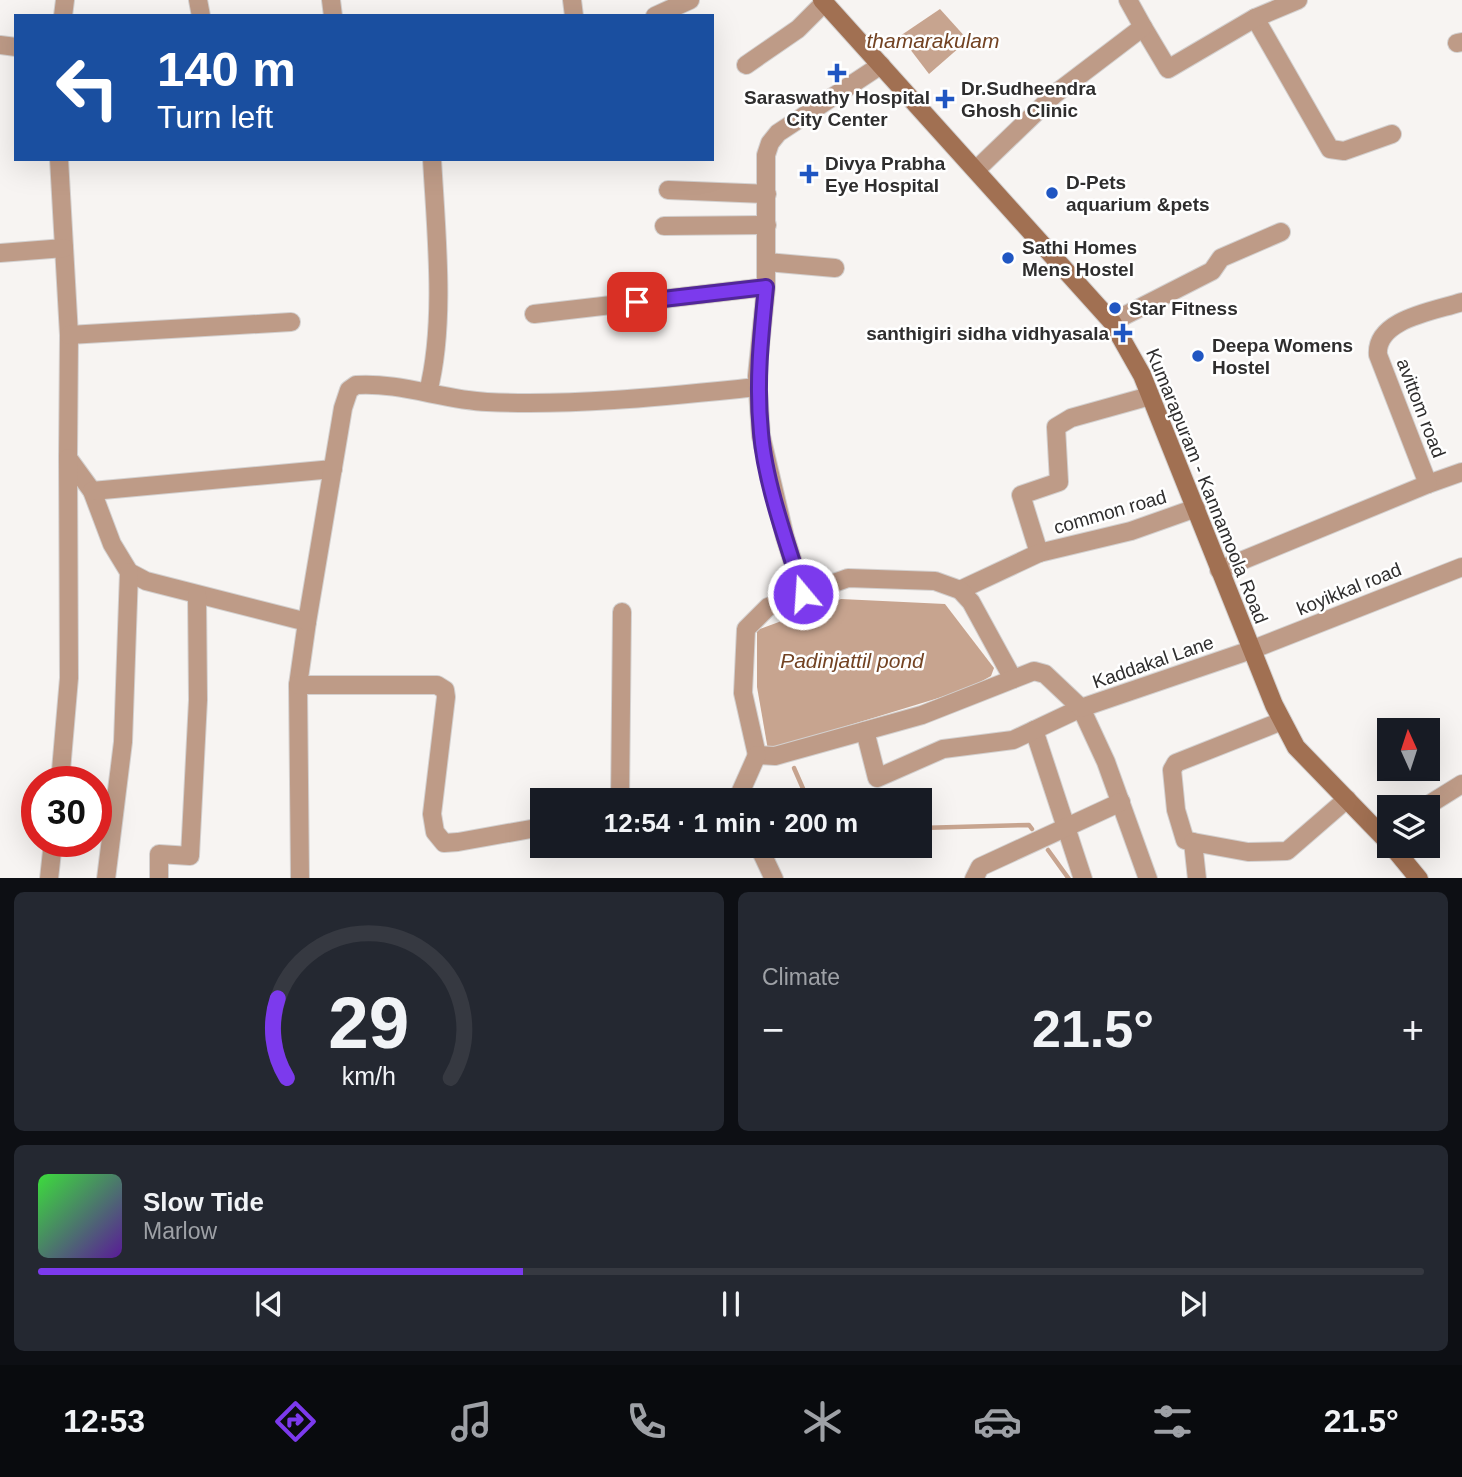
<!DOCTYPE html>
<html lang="en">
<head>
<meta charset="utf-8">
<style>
	body { margin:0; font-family:Arial,sans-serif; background:#242831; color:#f1f3f6; height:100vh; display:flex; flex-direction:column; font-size:26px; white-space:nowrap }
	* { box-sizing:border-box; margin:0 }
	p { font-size:23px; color:#9ea1a6 }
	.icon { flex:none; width:38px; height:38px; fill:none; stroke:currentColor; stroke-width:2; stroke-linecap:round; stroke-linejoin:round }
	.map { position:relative; height:878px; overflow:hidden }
	.panel { display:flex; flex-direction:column; gap:14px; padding:14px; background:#0d0f14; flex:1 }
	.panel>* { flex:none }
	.top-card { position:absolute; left:14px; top:14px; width:700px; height:147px; border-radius:0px; box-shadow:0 7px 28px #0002; background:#1a4fa0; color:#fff; overflow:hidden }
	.needle { width:46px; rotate:357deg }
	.fabs { position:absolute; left:1377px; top:718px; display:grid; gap:14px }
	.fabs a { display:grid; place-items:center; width:63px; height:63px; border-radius:0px; background:#171b24; box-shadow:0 7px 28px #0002; font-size:35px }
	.speed { position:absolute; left:21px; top:766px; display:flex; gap:14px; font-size:35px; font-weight:700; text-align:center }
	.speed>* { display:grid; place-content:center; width:91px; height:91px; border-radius:50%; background:#171b24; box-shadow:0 7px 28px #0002; line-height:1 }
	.speed .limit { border:10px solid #d22; background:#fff; color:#111 }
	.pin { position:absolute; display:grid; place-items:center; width:60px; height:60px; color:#fff; margin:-30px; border-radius:14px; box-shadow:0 4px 10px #0006 }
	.me { position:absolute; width:77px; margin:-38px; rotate:342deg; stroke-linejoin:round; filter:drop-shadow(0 0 5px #0008) }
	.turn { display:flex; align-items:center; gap:24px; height:147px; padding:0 28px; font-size:32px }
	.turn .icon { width:91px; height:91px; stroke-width:2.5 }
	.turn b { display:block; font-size:49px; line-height:60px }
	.big { font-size:52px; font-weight:800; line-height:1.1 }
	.panel .widget { flex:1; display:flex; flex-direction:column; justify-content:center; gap:10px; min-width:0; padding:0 24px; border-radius:10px; background:#242831 }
	.panel .dial { align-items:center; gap:0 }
	.dial svg { height:182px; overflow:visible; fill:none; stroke:#363941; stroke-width:7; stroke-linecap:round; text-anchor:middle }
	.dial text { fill:#f1f3f6; stroke:none }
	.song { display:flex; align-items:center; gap:21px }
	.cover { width:84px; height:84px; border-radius:10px; background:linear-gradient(135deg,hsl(120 70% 55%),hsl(270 70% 35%)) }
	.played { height:7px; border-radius:4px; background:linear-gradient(90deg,#7c3aed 35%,#363941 35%) }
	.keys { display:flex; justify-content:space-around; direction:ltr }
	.heat { display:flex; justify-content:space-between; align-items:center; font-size:38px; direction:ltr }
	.panel .tiles { flex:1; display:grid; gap:14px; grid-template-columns:1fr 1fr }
	.widget:last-child { grid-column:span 2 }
	.trip { position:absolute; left:530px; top:788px; width:402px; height:70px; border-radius:0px; background:#171b24; box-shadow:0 7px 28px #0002; font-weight:800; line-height:70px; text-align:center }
	.tabs { display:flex; height:112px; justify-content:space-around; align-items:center; background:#090b0e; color:#9ea1a6 }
	.tabs .icon { width:49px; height:49px }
	.tabs .current { color:#7c3aed }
	.tabs b { font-size:32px; color:#f1f3f6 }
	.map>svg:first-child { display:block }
</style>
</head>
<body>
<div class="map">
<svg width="1462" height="879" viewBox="0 0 1462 879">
	<rect width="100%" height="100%" fill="#f7f4f2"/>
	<g fill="#c7a48f">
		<path d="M940,9L968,40L929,74L900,36Z"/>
		<path d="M841,599L945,604L994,668L991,676L968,689L768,750L757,687V630Z"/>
	</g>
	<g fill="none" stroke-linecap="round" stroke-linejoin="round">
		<g stroke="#c7a48f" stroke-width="4.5">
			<path d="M794,768L808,800"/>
			<path d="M920,828L1029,825L1032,829"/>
			<path d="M1048,850L1069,879"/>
		</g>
		<defs>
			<g id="minor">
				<path d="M198,0L201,16"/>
				<path d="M331,0L333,16"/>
				<path d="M572,0L574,16"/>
				<path d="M63,16L65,0"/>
				<path d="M655,16L690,0"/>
				<path d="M1255,18L1330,149L1344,151L1392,134"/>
				<path d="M1143,27L1168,69L1255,18L1298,0"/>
				<path d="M1457,43L1462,42"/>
				<path d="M0,45L16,47"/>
				<path d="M746,65L798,29L825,2"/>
				<path d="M59,159L69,335L68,458L92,491L112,544L129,572L146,581L307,622L298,685L300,879"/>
				<path d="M976,170L1055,94L1143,27L1128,0"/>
				<path d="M668,190L767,194"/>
				<path d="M664,226L767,225"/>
				<path d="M0,253L64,248"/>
				<path d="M767,262L835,268"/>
				<path d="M534,314L766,287"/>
				<path d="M1112,322L1212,271L1221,258L1281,232"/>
				<path d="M69,335L291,322"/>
				<path d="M428,392C446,323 436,231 432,159"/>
				<path d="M1150,396L1071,418L1056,427L1059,482L1021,495L1039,553L1131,531L1196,508"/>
				<path d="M1428,484L1462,472"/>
				<path d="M92,491L333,469"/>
				<path d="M1219,570L1428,484L1378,355C1375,319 1435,311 1462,302"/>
				<path d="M960,590L1039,553"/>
				<path d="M803,594L848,578L935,581L960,590L971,602L1013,679"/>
				<path d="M307,622L343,408L349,390L356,385C400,382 443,400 487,402C579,406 668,396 758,387"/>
				<path d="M298,685H437L445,690L446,697L432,814L435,832L444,843L458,842L542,827"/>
				<path d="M1034,730L1083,879"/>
				<path d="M865,731L877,778L943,749L1013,740L1081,708L1106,762L1148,879"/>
				<path d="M757,755L743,693L746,629L768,607L803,594L785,537L761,436L757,376L766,287V155L770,143L778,133L881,65"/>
				<path d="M757,755L775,756L922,715L1034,671L1045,674L1081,708L1251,650L1462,567"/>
				<path d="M60,782L69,678L68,458"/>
				<path d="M620,800L622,612"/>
				<path d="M737,800L757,755"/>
				<path d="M1425,807L1462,784"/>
				<path d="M1193,842L1185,840L1176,810L1172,770L1176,763L1282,721"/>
				<path d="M758,845L774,879"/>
				<path d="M49,879L53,842"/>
				<path d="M106,879L123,742L129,572"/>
				<path d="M159,879V854L190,856L198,700L197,595"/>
				<path d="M974,879L980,867L1121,802"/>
				<path d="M1197,879L1193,842L1248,852L1287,851L1347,799"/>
			</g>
			<g id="secondary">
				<path d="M822,0L1112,322L1142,375L1274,705L1296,747L1390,844"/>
				<path d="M1391,845L1419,879"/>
			</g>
		</defs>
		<use href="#minor" stroke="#d3d0cf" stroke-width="20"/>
		<use href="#secondary" stroke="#d3d0cf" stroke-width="20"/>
		<use href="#minor" stroke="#be9b87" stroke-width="18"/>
		<use href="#secondary" stroke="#a17052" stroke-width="18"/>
	</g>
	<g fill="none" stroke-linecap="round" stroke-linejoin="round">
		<defs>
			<path id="route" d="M637,302L766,287C761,336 756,383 761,433C765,483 788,546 803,594"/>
		</defs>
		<use href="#route" stroke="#51269a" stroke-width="18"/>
		<use href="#route" stroke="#7c3aed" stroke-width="12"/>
	</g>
	<g fill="#2056c2" stroke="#fff" stroke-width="2.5">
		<path d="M833.5 62.5h7v7h7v7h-7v7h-7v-7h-7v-7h7z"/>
		<path d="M941.5 88.5h7v7h7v7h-7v7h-7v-7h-7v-7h7z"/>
		<path d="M805.5 163.5h7v7h7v7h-7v7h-7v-7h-7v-7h7z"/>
		<circle cx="1052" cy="193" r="7"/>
		<circle cx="1008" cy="258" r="7"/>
		<circle cx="1115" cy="308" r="7"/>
		<path d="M1119.5 322.5h7v7h7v7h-7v7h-7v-7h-7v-7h7z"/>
		<circle cx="1198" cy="356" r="7"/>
	</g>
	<g text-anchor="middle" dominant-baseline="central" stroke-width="5" stroke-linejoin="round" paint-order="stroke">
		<g font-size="19" font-weight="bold" fill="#2f2e2e" stroke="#fff" text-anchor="start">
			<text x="961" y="88">Dr.Sudheendra<tspan x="961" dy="22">Ghosh Clinic</tspan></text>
			<text x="837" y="97" text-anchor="middle">Saraswathy Hospital<tspan x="837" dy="22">City Center</tspan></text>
			<text x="825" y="163">Divya Prabha<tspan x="825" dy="22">Eye Hospital</tspan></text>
			<text x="1066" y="182">D-Pets<tspan x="1066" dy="22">aquarium &amp;pets</tspan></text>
			<text x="1022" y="247">Sathi Homes<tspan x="1022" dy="22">Mens Hostel</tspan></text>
			<text x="1129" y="308">Star Fitness</text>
			<text x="1109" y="333" text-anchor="end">santhigiri sidha vidhyasala</text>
			<text x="1212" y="345">Deepa Womens<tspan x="1212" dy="22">Hostel</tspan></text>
		</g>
		<g font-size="19" fill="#2f2e2e" stroke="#fff">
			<text transform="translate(1421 408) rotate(69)">avittom road</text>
			<text transform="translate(1207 486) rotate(68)">Kumarapuram - Kannamoola Road</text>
			<text transform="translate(1110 512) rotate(-16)">common road</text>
			<text transform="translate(1349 589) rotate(-22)">koyikkal road</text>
			<text transform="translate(1153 662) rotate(-19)">Kaddakal Lane</text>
		</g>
		<g font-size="21" font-style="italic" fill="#734323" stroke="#fff">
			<text x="933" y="40">thamarakulam</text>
			<text x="852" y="660">Padinjattil pond</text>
		</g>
	</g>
</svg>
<div class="fabs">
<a><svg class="needle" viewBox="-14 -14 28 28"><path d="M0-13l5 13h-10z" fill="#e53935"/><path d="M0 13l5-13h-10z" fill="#9ea1a6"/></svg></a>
<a><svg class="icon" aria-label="layers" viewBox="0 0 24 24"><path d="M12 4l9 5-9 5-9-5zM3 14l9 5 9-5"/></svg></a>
</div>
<div class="speed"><div class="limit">30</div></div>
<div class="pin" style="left:637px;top:302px;background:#d93025"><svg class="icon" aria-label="arrive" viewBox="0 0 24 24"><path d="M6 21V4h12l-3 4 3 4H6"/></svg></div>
<svg class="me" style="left:803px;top:594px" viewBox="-20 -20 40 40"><circle r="17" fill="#7c3aed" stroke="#fff" stroke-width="3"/><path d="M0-11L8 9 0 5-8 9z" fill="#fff"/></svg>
<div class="trip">12:54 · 1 min · 200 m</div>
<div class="top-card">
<div class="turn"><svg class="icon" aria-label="left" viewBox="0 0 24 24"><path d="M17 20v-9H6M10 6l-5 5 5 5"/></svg><div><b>140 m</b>Turn left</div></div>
</div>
</div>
<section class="panel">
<div class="tiles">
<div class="widget dial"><svg viewBox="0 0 100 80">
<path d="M14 69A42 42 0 1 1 86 69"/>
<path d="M14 69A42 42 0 0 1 10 34" stroke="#7c3aed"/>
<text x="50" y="56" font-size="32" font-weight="700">29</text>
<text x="50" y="72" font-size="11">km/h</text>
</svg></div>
<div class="widget"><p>Climate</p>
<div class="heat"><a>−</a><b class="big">21.5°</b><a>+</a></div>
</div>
<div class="widget">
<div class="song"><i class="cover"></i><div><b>Slow Tide</b><p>Marlow</p></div></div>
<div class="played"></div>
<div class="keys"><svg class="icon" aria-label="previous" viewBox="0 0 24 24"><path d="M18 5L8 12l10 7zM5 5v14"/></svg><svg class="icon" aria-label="pause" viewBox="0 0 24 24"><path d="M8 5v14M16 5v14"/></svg><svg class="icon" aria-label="next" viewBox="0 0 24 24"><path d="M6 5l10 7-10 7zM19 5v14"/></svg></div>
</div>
</div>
</section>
<nav class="tabs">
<b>12:53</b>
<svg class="icon current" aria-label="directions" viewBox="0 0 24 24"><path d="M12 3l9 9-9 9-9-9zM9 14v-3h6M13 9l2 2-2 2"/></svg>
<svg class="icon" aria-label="music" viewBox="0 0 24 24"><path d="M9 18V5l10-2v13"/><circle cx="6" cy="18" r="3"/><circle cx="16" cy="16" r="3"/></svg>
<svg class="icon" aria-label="phone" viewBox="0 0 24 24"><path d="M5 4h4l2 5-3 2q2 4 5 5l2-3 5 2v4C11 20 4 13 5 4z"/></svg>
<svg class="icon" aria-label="climate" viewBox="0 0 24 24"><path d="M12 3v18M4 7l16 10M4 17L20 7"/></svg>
<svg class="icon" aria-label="car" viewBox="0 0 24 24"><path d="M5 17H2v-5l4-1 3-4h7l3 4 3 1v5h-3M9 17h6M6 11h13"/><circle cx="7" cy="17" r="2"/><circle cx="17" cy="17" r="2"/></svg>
<svg class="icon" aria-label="filters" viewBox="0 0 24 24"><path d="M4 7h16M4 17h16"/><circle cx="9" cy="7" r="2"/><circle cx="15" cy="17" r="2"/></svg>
<b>21.5°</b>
</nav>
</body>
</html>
